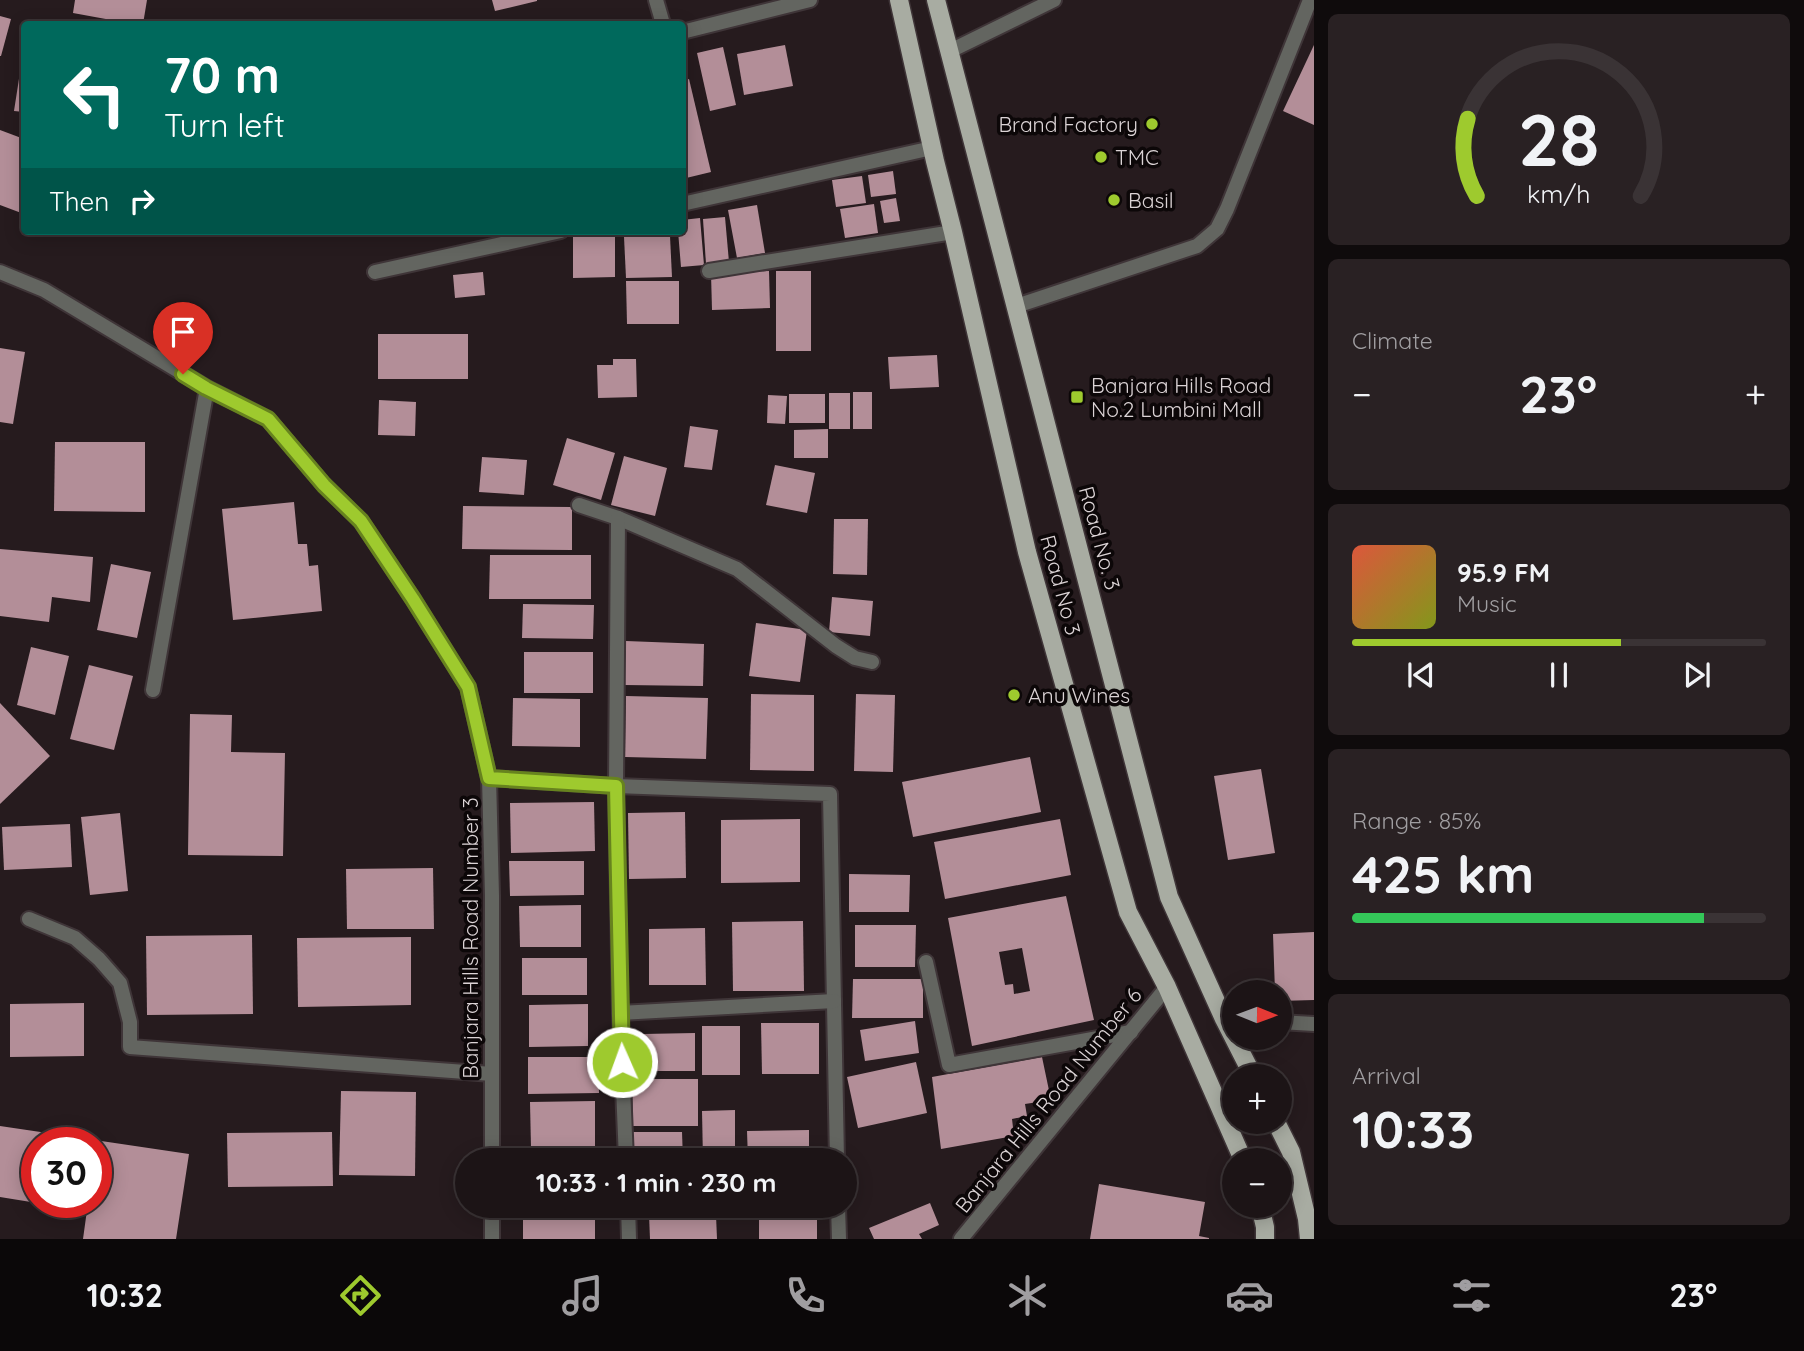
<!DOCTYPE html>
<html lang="en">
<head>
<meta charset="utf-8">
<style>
	body { margin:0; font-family:Quicksand,sans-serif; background:#292123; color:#f1f3f6; height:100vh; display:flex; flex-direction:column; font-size:26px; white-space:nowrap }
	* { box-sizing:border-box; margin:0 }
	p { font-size:23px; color:#a09ea1 }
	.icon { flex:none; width:38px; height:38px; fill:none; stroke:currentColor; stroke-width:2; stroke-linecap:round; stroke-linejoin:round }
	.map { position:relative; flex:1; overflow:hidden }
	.sheet { display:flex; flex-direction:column; gap:14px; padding:14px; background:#0f0b0c; width:490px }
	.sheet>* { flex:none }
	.hud { position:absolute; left:21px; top:21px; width:665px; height:214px; border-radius:7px; box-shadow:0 4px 18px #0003,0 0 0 2px #3a3335; background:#00695c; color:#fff; overflow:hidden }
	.needle { width:46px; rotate:91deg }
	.buttons { position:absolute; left:1222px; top:980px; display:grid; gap:14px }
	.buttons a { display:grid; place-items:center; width:70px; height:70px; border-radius:50%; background:#1c1416; box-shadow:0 4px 18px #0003,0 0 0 2px #3a3335; font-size:35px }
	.speed { position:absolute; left:21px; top:1127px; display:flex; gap:14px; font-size:35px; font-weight:700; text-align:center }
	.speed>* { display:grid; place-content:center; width:91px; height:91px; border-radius:50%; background:#1c1416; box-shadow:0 4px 18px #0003,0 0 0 2px #3a3335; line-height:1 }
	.speed .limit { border:10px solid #d22; background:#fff; color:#111 }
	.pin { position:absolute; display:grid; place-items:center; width:60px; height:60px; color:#fff; margin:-72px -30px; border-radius:50% 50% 50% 0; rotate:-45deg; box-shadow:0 0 7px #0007 }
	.pin .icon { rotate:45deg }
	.me { position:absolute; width:77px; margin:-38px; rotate:358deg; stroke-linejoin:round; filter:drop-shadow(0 0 5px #0008) }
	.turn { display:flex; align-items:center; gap:24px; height:147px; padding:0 28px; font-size:32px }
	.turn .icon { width:91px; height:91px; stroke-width:2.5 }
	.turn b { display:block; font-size:49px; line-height:60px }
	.then { display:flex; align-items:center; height:66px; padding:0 28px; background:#0003; gap:14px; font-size:26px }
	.big { font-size:52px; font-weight:800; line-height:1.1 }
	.sheet .tile { flex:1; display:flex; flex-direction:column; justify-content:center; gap:10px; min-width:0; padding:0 24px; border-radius:10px; background:#292123 }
	.sheet .dial { align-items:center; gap:0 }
	.dial svg { height:182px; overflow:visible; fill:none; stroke:#3a3335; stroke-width:7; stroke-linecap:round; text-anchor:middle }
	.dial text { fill:#f1f3f6; stroke:none }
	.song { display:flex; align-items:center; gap:21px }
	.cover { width:84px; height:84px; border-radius:10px; background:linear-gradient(135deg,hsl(10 70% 55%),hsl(70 70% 35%)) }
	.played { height:7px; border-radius:4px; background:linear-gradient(90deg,#9eca2e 65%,#3a3335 65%) }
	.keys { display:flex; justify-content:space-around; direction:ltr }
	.heat { display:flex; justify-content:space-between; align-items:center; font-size:38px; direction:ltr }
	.charge { height:10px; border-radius:5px; background:linear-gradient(90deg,#34c759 85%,#3a3335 0) }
	.trip { position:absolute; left:455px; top:1148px; width:402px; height:70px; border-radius:35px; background:#1c1416; box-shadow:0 4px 18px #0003,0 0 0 2px #3a3335; font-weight:800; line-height:70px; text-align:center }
	.dock { display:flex; height:112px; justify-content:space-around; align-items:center; background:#0b0809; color:#a09ea1 }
	.dock .icon { width:49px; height:49px }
	.dock .active { color:#9eca2e }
	.dock b { font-size:32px; color:#f1f3f6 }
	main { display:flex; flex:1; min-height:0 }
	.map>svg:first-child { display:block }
</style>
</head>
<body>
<main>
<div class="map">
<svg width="1314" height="1239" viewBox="0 0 1314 1239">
	<rect width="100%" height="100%" fill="#261b1e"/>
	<g fill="#b38e98" fill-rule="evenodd">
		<path d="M75,0H147L143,24H133L73,13Z"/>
		<path d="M492,0H537V1L495,11Z"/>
		<path d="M0,16L11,19L1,56H0Z"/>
		<path d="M785,45L793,86L744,95L737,54Z"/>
		<path d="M1314,45V125L1283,111Z"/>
		<path d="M723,47L736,105L710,111L697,53Z"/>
		<path d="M23,53H24V112L14,111Z"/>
		<path d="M689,79L711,172L682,179V81Z"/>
		<path d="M0,130L24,139V214L0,205Z"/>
		<path d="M893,171L896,194L871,197L868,175Z"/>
		<path d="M862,176L866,203L836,207L832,180Z"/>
		<path d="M896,198L900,221L884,223L880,201Z"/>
		<path d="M874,204L878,233L845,238L840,209Z"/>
		<path d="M757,205L765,253L737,258L728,210Z"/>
		<path d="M725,217L729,262L706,264L703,219Z"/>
		<path d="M700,218L704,265L681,267L678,231H682V220Z"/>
		<path d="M573,236H615V277L573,278Z"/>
		<path d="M670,236L672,277L626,278L624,237Z"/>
		<path d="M769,271L770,308L712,310L711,273Z"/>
		<rect x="776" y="271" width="35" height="80"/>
		<path d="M483,272L485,295L455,298L453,275Z"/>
		<path d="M626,281H679V324H627Z"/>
		<rect x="378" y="334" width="90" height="45"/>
		<path d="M0,348L25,352L13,424L0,422Z"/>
		<path d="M937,355L939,387L890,389L888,357Z"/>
		<path d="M613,359H636L637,397L598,398L597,365H613Z"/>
		<rect x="853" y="392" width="19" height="37"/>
		<rect x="829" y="393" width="21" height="36"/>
		<rect x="789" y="394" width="36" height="29"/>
		<path d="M768,395L787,396L785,424L767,423Z"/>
		<path d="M379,400L416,402L415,436L378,435Z"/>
		<path d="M690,426L718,430L712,470L684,467Z"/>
		<path d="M828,429V458H794V430Z"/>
		<path d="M567,438L615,453L601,500L553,485Z"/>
		<path d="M55,442H145V512L54,511Z"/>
		<path d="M624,456L667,468L655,516L611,505Z"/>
		<path d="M482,457L527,460L524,495L479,492Z"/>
		<path d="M775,465L815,473L807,513L766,505Z"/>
		<path d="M294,502L298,544H307L309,566L318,565L322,611L233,620L222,509Z"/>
		<path d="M463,506L572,507V550L462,549Z"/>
		<path d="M834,519H868L867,575L833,574Z"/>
		<path d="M0,549L93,557L90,602L52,597L49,622L0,616Z"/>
		<path d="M490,555H591V599H489Z"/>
		<path d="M111,564L151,572L137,638L97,630Z"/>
		<path d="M832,597L873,601L870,636L829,632Z"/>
		<path d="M523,604L594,605L593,639L522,638Z"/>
		<path d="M756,623L807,630L800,682L749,676Z"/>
		<path d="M626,641L704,644L703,686L624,685Z"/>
		<path d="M31,647L69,656L55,715L17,705Z"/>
		<rect x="524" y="652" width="69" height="41"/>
		<path d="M89,665L133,676L114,750L70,739Z"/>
		<path d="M751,694L814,695V771L750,770Z"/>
		<path d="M856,694L895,695L893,772L854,771Z"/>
		<path d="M626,696L708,698L706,759L625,757Z"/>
		<path d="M513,698L580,699V747L512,746Z"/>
		<path d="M0,703L50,756L0,804Z"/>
		<path d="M190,714L232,715L231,752L285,753L283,856L188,855Z"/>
		<path d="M1030,757L1041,812L913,837L902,782Z"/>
		<path d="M1261,769L1275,853L1228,860L1214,776Z"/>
		<path d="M594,802L595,851L511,853L510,803Z"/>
		<path d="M685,812L686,878L629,879L628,813Z"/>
		<path d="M120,813L128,891L90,895L81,817Z"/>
		<path d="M800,819V882L721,883V820Z"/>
		<path d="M1060,819L1071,875L945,899L934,842Z"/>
		<path d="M70,824L72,867L4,870L2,827Z"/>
		<path d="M509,861H584V895L510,896Z"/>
		<path d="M433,868L434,929H347L346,869Z"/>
		<path d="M849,874L910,875L909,912H849Z"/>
		<path d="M1066,896L1094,1020L972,1046L948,918ZM1022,948L1030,991L1014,994L1013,984L1005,985L999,952Z"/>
		<path d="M581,905V947H520L519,906Z"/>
		<path d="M803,921L804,991H733L732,922Z"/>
		<path d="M855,925H916L915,967H855Z"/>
		<path d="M705,928L706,985H649V929Z"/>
		<path d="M1314,932V1000L1279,1001V992H1275L1273,934Z"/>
		<path d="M252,935L253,1014L147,1015L146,936Z"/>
		<path d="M411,937V1005L298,1007L297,938Z"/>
		<rect x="522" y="958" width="65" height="37"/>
		<path d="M853,979H923V1018H852Z"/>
		<path d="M84,1003V1056L10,1057V1004Z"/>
		<path d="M588,1004V1046L529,1047V1005Z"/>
		<path d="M915,1021L919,1053L865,1061L860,1030Z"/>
		<path d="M761,1023H819V1074H762Z"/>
		<rect x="702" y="1026" width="38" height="49"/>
		<path d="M695,1033V1071H643V1034Z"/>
		<path d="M528,1057H598L599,1093L528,1094Z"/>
		<path d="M1042,1057L1051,1100L1025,1104L1027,1116L1012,1119L1014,1136L941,1149L932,1077Z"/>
		<path d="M916,1062L927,1113L858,1128L847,1077Z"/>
		<path d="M632,1079H698V1126H633Z"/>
		<path d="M341,1091L416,1092L415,1176L339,1175Z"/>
		<path d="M595,1101V1148H531L530,1102Z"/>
		<path d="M735,1110V1160H703L702,1111Z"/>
		<path d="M0,1126L189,1154L176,1239H83L87,1210L43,1204V1202H96V1143H37V1203L0,1197Z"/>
		<path d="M809,1130V1160H748L747,1131Z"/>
		<path d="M332,1132L333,1186L228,1187L227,1133Z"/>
		<path d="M632,1132H682L683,1160H632Z"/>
		<path d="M594,1155V1160H534V1156Z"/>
		<path d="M1099,1184L1205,1202L1199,1236L1209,1238V1239H1090Z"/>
		<path d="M930,1203L939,1225L919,1234L922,1239H874L869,1228Z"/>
		<rect x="523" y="1206" width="72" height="33"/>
		<rect x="759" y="1206" width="58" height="33"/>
		<path d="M649,1215H716L717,1239H650Z"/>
	</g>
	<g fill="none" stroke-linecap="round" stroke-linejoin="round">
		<defs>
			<path id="service" d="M1016,306L1197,246L1217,229L1227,209L1310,0"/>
			<g id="minor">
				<path d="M656,0L663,24"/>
				<path d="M682,32L810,0"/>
				<path d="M950,51L1054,0"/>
				<path d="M682,204L932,148"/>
				<path d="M709,271L953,232"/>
				<path d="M375,272L561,231"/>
				<path d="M579,505L618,518L737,569L836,646L855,658L872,662"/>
				<path d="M618,518L616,786L620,1013L626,1160"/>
				<path d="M153,690L207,388"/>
				<path d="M489,778L616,786L830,794L837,1160"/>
				<path d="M29,919L75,938L99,959L120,983L130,1022V1047L492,1074"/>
				<path d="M926,962L949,1065L1131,1032"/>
				<path d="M620,1013L834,1001"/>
				<path d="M1279,1022L1314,1024"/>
				<path d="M628,1206L629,1239"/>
				<path d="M838,1206L839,1239"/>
			</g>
			<g id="tertiary">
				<path d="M0,272L44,290L207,388L268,419L324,485L361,521L413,599L468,687L489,778L492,896V1160"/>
				<path d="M492,1206V1239"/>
				<path d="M961,1239L1167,987"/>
			</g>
			<g id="primary">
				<path d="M899,0L935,161L953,232L1027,552L1128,912L1167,987L1243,1160"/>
				<path d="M936,0L1169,897L1224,1019L1253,1076"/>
				<path d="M1276,1122L1291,1152L1307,1219L1309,1239"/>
				<path d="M1260,1206L1265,1227V1239"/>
			</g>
		</defs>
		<use href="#service" stroke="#3f3538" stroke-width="18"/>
		<use href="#minor" stroke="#3f3538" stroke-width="18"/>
		<use href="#tertiary" stroke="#3f3538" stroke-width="18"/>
		<use href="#primary" stroke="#3f3538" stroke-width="21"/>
		<use href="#service" stroke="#636560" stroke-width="14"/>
		<use href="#minor" stroke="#636560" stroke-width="14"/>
		<use href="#tertiary" stroke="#636560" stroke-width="14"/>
		<use href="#primary" stroke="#a8aca2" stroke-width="18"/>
	</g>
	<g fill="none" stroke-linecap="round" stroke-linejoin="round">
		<defs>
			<path id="route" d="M183,374L206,388L268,419L324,485L361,521L413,599L468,687L489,778L616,786L622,1062"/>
		</defs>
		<use href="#route" stroke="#67831e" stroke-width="18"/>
		<use href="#route" stroke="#9eca2e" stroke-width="12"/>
	</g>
	<g fill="#9eca2e" stroke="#0c0708" stroke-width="2.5">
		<circle cx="1152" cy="124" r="7"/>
		<circle cx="1101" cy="157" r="7"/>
		<circle cx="1114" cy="200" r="7"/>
		<rect x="1070" y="390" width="14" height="14" rx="3.5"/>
		<circle cx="1014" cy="695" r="7"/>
	</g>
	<g text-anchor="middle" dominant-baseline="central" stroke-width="7" stroke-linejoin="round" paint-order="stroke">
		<g font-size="21" fill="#dbd3d5" stroke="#0c0708" text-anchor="start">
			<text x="1138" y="124" text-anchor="end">Brand Factory</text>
			<text x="1115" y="157">TMC</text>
			<text x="1128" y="200">Basil</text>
			<text x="1091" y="385">Banjara Hills Road<tspan x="1091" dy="24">No.2 Lumbini Mall</tspan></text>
			<text x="1028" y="695">Anu Wines</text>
		</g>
		<g font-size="21" fill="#dbd3d5" stroke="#0c0708">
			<text transform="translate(1100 538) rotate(75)">Road No. 3</text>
			<text transform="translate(1061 585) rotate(75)">Road No 3</text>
			<text transform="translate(470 938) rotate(-90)">Banjara Hills Road Number 3</text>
			<text transform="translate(1048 1100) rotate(-51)">Banjara Hills Road Number 6</text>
		</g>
	</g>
</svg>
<div class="buttons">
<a><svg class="needle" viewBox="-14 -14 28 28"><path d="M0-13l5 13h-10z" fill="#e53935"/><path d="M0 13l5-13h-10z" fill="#a09ea1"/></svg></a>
<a>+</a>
<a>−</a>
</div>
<div class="speed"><div class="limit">30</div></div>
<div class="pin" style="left:183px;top:374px;background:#d93025"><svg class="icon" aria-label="arrive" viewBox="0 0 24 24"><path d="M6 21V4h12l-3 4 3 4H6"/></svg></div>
<svg class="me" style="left:622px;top:1062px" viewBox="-20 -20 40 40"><circle r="17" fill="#9eca2e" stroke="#fff" stroke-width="3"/><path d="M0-11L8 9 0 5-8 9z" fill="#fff"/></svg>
<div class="trip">10:33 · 1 min · 230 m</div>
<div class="hud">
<div class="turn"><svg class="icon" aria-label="left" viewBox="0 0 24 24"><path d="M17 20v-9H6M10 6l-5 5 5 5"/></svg><div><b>70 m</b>Turn left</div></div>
<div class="then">Then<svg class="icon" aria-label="right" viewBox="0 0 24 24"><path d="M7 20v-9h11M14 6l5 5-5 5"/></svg></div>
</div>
</div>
<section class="sheet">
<div class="tile dial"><svg viewBox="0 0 100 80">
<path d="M14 69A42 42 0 1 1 86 69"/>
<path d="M14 69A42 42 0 0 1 10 35" stroke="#9eca2e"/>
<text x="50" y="56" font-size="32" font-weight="700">28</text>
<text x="50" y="72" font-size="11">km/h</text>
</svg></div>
<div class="tile"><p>Climate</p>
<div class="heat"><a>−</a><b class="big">23°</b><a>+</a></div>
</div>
<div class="tile">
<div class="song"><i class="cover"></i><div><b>95.9 FM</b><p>Music</p></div></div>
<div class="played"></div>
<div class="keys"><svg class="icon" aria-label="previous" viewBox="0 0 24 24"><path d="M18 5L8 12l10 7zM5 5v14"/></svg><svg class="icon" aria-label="pause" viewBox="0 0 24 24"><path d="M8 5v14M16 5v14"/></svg><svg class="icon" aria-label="next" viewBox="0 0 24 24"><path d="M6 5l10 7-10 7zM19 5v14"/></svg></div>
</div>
<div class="tile"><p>Range · 85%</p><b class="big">425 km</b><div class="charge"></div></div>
<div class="tile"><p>Arrival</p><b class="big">10:33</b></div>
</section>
</main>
<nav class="dock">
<b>10:32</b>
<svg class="icon active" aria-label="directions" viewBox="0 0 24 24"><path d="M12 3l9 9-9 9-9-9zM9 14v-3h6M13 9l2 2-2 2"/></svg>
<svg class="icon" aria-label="music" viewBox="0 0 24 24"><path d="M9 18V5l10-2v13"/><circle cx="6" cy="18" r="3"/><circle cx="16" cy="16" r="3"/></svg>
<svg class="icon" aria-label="phone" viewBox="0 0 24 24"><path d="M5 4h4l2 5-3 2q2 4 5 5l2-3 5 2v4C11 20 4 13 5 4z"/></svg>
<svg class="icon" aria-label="climate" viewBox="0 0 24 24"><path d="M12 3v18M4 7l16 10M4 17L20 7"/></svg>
<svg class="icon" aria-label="car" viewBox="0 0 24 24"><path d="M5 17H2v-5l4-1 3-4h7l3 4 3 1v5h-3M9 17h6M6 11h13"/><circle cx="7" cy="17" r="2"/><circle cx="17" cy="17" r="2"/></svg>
<svg class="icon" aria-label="filters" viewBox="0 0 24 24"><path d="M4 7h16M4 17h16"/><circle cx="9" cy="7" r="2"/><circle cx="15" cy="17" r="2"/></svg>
<b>23°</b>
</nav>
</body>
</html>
